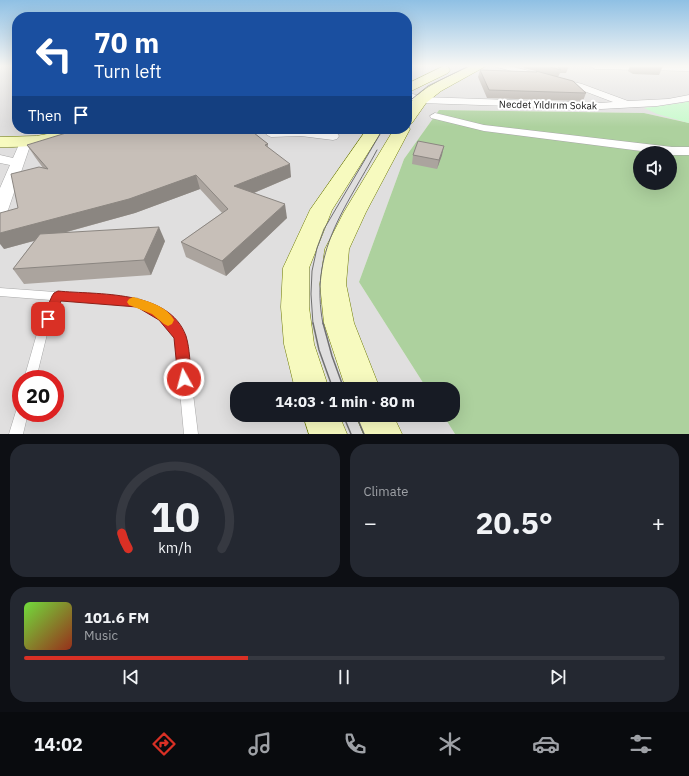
<!DOCTYPE html>
<html lang="en">
<head>
<meta charset="utf-8">
<style>
	body { margin:0; font-family:"IBM Plex Sans",sans-serif; background:#242831; color:#f1f3f6; height:100vh; display:flex; flex-direction:column; font-size:15px; white-space:nowrap }
	* { box-sizing:border-box; margin:0 }
	p { font-size:13px; color:#9ea1a6 }
	.icon { flex:none; width:22px; height:22px; fill:none; stroke:currentColor; stroke-width:2; stroke-linecap:round; stroke-linejoin:round }
	.map { position:relative; height:434px; overflow:hidden }
	.side { display:flex; flex-direction:column; gap:10px; padding:10px; background:#0d0f14; flex:1 }
	.side>* { flex:none }
	.top-card { position:absolute; left:12px; top:12px; width:400px; height:122px; border-radius:16px; box-shadow:0 4px 16px #0002; background:#1a4fa0; color:#fff; overflow:hidden }
	.buttons { position:absolute; left:633px; top:146px; display:grid; gap:8px }
	.buttons a { display:grid; place-items:center; width:44px; height:44px; border-radius:50%; background:#171b24; box-shadow:0 4px 16px #0002; font-size:20px }
	.speed { position:absolute; left:12px; top:370px; display:flex; gap:8px; font-size:20px; font-weight:700; text-align:center }
	.speed>* { display:grid; place-content:center; width:52px; height:52px; border-radius:50%; background:#171b24; box-shadow:0 4px 16px #0002; line-height:1 }
	.speed .limit { border:6px solid #d22; background:#fff; color:#111 }
	.pin { position:absolute; display:grid; place-items:center; width:34px; height:34px; color:#fff; margin:-17px; border-radius:8px; box-shadow:0 2px 6px #0006 }
	.me { position:absolute; width:44px; margin:-22px; rotate:353deg; stroke-linejoin:round; filter:drop-shadow(0 0 3px #0008) }
	.turn { display:flex; align-items:center; gap:14px; height:84px; padding:0 16px; font-size:18px }
	.turn .icon { width:52px; height:52px; stroke-width:2.5 }
	.turn b { display:block; font-size:28px; line-height:34px }
	.then { display:flex; align-items:center; height:38px; padding:0 16px; background:#0003; gap:8px; font-size:15px }
	.big { font-size:30px; font-weight:800; line-height:1.1 }
	.side .tile { flex:1; display:flex; flex-direction:column; justify-content:center; gap:6px; min-width:0; padding:0 14px; border-radius:16px; background:#242831 }
	.side .dial { align-items:center; gap:0 }
	.dial svg { height:104px; overflow:visible; fill:none; stroke:#363941; stroke-width:7; stroke-linecap:round; text-anchor:middle }
	.dial text { fill:#f1f3f6; stroke:none }
	.song { display:flex; align-items:center; gap:12px }
	.cover { width:48px; height:48px; border-radius:6px; background:linear-gradient(135deg,hsl(100 70% 55%),hsl(10 70% 35%)) }
	.played { height:4px; border-radius:2px; background:linear-gradient(90deg,#d93025 35%,#363941 35%) }
	.keys { display:flex; justify-content:space-around; direction:ltr }
	.heat { display:flex; justify-content:space-between; align-items:center; font-size:22px; direction:ltr }
	.side .tiles { flex:1; display:grid; gap:10px; grid-template-columns:1fr 1fr }
	.tile:last-child { grid-column:span 2 }
	.trip { position:absolute; left:230px; top:382px; width:230px; height:40px; border-radius:16px; background:#171b24; box-shadow:0 4px 16px #0002; font-weight:800; line-height:40px; text-align:center }
	.dock { display:flex; height:64px; justify-content:space-around; align-items:center; background:#090b0e; color:#9ea1a6 }
	.dock .icon { width:28px; height:28px }
	.dock .selected { color:#d93025 }
	.dock b { font-size:18px; color:#f1f3f6 }
	.map>svg:first-child { display:block }
</style>
</head>
<body>
<div class="map">
<svg width="689" height="434" viewBox="0 0 689 434">
	<rect width="100%" height="100%" fill="#f2efe9"/>
	<path fill="#e0dfdf" fill-rule="evenodd" d="M0,66H17V129H407V66H689V123L644,113L439,110L404,159L359,282L427,389H237V415H443L455,434H0ZM21,379H55V413H21Z"/>
	<path fill="#add19e" fill-rule="evenodd" d="M439,110L644,113L689,123V434H455L443,415H453V389H427L359,282L404,159ZM640,153H670V183H640Z"/>
	<path fill="#c8facc" d="M689,101V123L657,114L644,108L682,103Z"/>
	<g fill="none" stroke-linecap="round" stroke-linejoin="round">
		<defs>
			<g id="lane">
				<path d="M0,288L137,298L154,305L166,312L175,322L186,337L198,434H184L175,338L163,323L153,314L136,306L61,300L48,330L36,379H24L38,330L51,300L0,296Z"/>
				<path d="M21,407V413H28L23,434H9L17,408Z"/>
			</g>
			<g id="street">
				<path d="M493,66H509L582,84L628,101L668,99L689,95V101L657,106L601,109L421,103L407,98V92L422,97L601,103L613,102L576,88Z"/>
				<path d="M591,66H689V71L595,69Z"/>
				<path d="M435,113L484,125L672,147H689V155H672L670,153H657L484,131L431,118L430,116Z"/>
				<path d="M263,129H305L333,132L337,133L339,136L337,139L333,140L301,136L271,137L267,135Z"/>
				<path d="M25,139L29,140L31,143L8,210L6,213L0,215V188L10,165L0,163V155L13,158L21,140Z"/>
			</g>
			<g id="secondary">
				<path d="M444,66L448,67L450,70L448,73L407,93V84Z"/>
				<path d="M470,66H486L441,91L426,103L412,123L407,125C407,120 406,113 407,109C416,88 451,76 470,66Z"/>
				<path d="M407,125L410,129L366,212L349,249L346,284L354,323L380,389H346L324,323L320,284L325,249L344,212L394,129H407Z"/>
				<path d="M75,129H103L101,132C67,141 35,148 0,147V137L36,136Z"/>
				<path d="M367,129H383L332,210L309,268V307L314,344L329,389H295L284,344L281,307L283,268L310,210Z"/>
				<path d="M303,415H339L347,434H309Z"/>
				<path d="M356,415H393L402,434H364Z"/>
			</g>
		</defs>
		<use href="#lane" stroke="#a9a9a9" stroke-width="1"/>
		<use href="#street" stroke="#a9a9a9" stroke-width="1"/>
		<use href="#secondary" stroke="#707d05" stroke-width="1"/>
		<use href="#lane" fill="#fff" fill-rule="evenodd"/>
		<use href="#street" fill="#fff" fill-rule="evenodd"/>
		<use href="#secondary" fill="#f7fabf" fill-rule="evenodd"/>
		<g stroke="#707070" stroke-width="1">
			<path d="M407,103L428,86L469,66"/>
			<path d="M313,324L311,294L312,271L317,248L324,229L383,129"/>
			<path d="M323,324C309,251 345,210 377,150"/>
		</g>
		<g stroke="#707070" stroke-width="1.5">
			<path d="M313,323L319,350L333,389"/>
			<path d="M323,323L332,356L344,389"/>
			<path d="M343,415L351,434"/>
			<path d="M356,415L364,434"/>
		</g>
	</g>
	<g fill="#aba49e">
		<path d="M407,66L410,68L409,75H407Z"/>
		<path d="M522,66H569L566,73H560L558,77L524,68Z"/>
		<path d="M630,66H663L659,75L633,74L628,71Z"/>
		<path d="M480,70L536,72V71L586,93L583,101L487,98L478,77Z"/>
		<path d="M253,130L251,131L268,144V148L291,177L254,193L287,218L226,276L186,257L181,242L222,213L200,189L135,213L67,232L165,241L151,275L24,284L13,269L34,241L4,249L18,208L43,168L35,157L27,145Z"/>
		<path d="M413,155H442L437,169L412,164Z"/>
	</g>
	<g fill="#8b8681">
		<path d="M444,146L442,155L437,169L439,160Z"/>
		<path d="M290,164L291,177L237,200L234,186Z"/>
		<path d="M196,175L200,189L135,213L4,249L0,244V233Z"/>
		<path d="M285,204L287,218L226,276L222,261Z"/>
		<path d="M159,227L165,241L151,275L144,260Z"/>
	</g>
	<g fill="#c7bfb8" stroke="#8b8681">
		<path d="M547,66H557L561,70Z"/>
		<path d="M480,70L537,72L536,71L573,81L586,93L489,90Z"/>
		<path d="M79,129H249L268,144L265,145L290,164L234,186L285,204L222,261L181,242L228,209L196,175L129,199L0,233V213L18,208L11,174L39,167L48,169L27,145Z"/>
		<path d="M418,141L444,146L439,160L413,155Z"/>
		<path d="M159,227L144,260L13,269L40,234Z"/>
	</g>
	<linearGradient id="sky" x2="0" y2="1"><stop stop-color="#8fc0e4"/><stop offset="0.52" stop-color="#f9f8f5"/><stop offset="1" stop-color="#f9f8f5" stop-opacity="0"/></linearGradient>
	<rect width="689" height="127" fill="url(#sky)"/>
	<path fill="#d93025" stroke="#8d1f18" d="M58,291C97,295 169,289 186,336C190,349 190,365 191,379L189,383L184,385L180,383L178,379L174,338L159,320L137,307L61,301L52,322L48,324L43,322L42,319L52,296L54,293Z"/>
	<path fill="#f59e0b" d="M133,297C147,301 167,306 174,320L172,324L168,326L164,324L152,314L129,305L127,302L129,299Z"/>
	<g text-anchor="middle" dominant-baseline="central" stroke-width="4" stroke-linejoin="round" paint-order="stroke">
		<g font-size="10" fill="#222" stroke="#fff">
			<text transform="translate(548 105) rotate(1)">Necdet Yıldırım Sokak</text>
		</g>
	</g>
</svg>
<div class="buttons">
<a><svg class="icon" aria-label="sound" viewBox="0 0 24 24"><path d="M4 9h4l5-4v14l-5-4H4zM17 9q2 3 0 6"/></svg></a>
</div>
<div class="speed"><div class="limit">20</div></div>
<div class="pin" style="left:48px;top:319px;background:#d93025"><svg class="icon" aria-label="arrive" viewBox="0 0 24 24"><path d="M6 21V4h12l-3 4 3 4H6"/></svg></div>
<svg class="me" style="left:184px;top:379px" viewBox="-20 -20 40 40"><circle r="17" fill="#d93025" stroke="#fff" stroke-width="3"/><path d="M0-11L8 9 0 5-8 9z" fill="#fff"/></svg>
<div class="trip">14:03 · 1 min · 80 m</div>
<div class="top-card">
<div class="turn"><svg class="icon" aria-label="left" viewBox="0 0 24 24"><path d="M17 20v-9H6M10 6l-5 5 5 5"/></svg><div><b>70 m</b>Turn left</div></div>
<div class="then">Then<svg class="icon" aria-label="arrive" viewBox="0 0 24 24"><path d="M6 21V4h12l-3 4 3 4H6"/></svg></div>
</div>
</div>
<section class="side">
<div class="tiles">
<div class="tile dial"><svg viewBox="0 0 100 80">
<path d="M14 69A42 42 0 1 1 86 69"/>
<path d="M14 69A42 42 0 0 1 9 57" stroke="#d93025"/>
<text x="50" y="56" font-size="32" font-weight="700">10</text>
<text x="50" y="72" font-size="11">km/h</text>
</svg></div>
<div class="tile"><p>Climate</p>
<div class="heat"><a>−</a><b class="big">20.5°</b><a>+</a></div>
</div>
<div class="tile">
<div class="song"><i class="cover"></i><div><b>101.6 FM</b><p>Music</p></div></div>
<div class="played"></div>
<div class="keys"><svg class="icon" aria-label="previous" viewBox="0 0 24 24"><path d="M18 5L8 12l10 7zM5 5v14"/></svg><svg class="icon" aria-label="pause" viewBox="0 0 24 24"><path d="M8 5v14M16 5v14"/></svg><svg class="icon" aria-label="next" viewBox="0 0 24 24"><path d="M6 5l10 7-10 7zM19 5v14"/></svg></div>
</div>
</div>
</section>
<nav class="dock">
<b>14:02</b>
<svg class="icon selected" aria-label="directions" viewBox="0 0 24 24"><path d="M12 3l9 9-9 9-9-9zM9 14v-3h6M13 9l2 2-2 2"/></svg>
<svg class="icon" aria-label="music" viewBox="0 0 24 24"><path d="M9 18V5l10-2v13"/><circle cx="6" cy="18" r="3"/><circle cx="16" cy="16" r="3"/></svg>
<svg class="icon" aria-label="phone" viewBox="0 0 24 24"><path d="M5 4h4l2 5-3 2q2 4 5 5l2-3 5 2v4C11 20 4 13 5 4z"/></svg>
<svg class="icon" aria-label="climate" viewBox="0 0 24 24"><path d="M12 3v18M4 7l16 10M4 17L20 7"/></svg>
<svg class="icon" aria-label="car" viewBox="0 0 24 24"><path d="M5 17H2v-5l4-1 3-4h7l3 4 3 1v5h-3M9 17h6M6 11h13"/><circle cx="7" cy="17" r="2"/><circle cx="17" cy="17" r="2"/></svg>
<svg class="icon" aria-label="filters" viewBox="0 0 24 24"><path d="M4 7h16M4 17h16"/><circle cx="9" cy="7" r="2"/><circle cx="15" cy="17" r="2"/></svg>
</nav>
</body>
</html>
